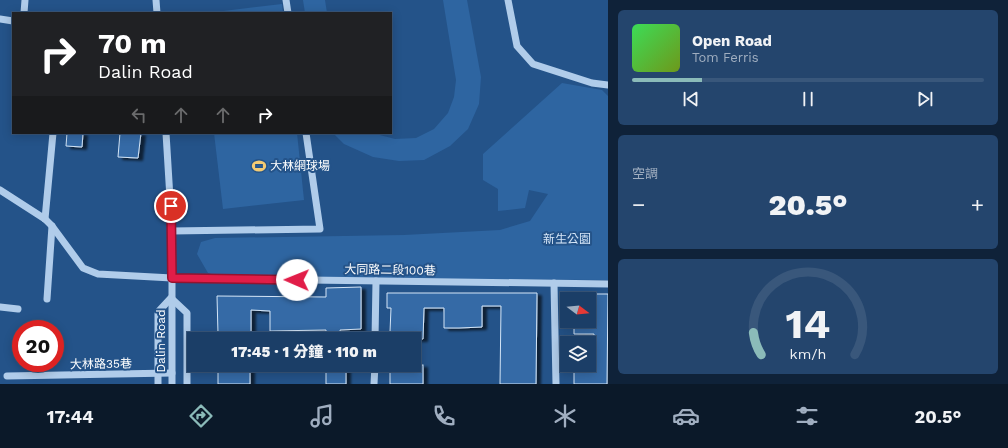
<!DOCTYPE html>
<html lang="zh-TW">
<head>
<meta charset="utf-8">
<style>
	body { margin:0; font-family:"Work Sans","Noto Sans TC",sans-serif; background:#24456d; color:#f1f3f6; height:100vh; display:flex; flex-direction:column; font-size:15px; white-space:nowrap }
	* { box-sizing:border-box; margin:0 }
	p { font-size:13px; color:#a0aec0 }
	.icon { flex:none; width:22px; height:22px; fill:none; stroke:currentColor; stroke-width:2; stroke-linecap:round; stroke-linejoin:round }
	.map { position:relative; flex:1; overflow:hidden }
	.sheet { display:flex; flex-direction:column; gap:10px; padding:10px; background:#0f2239; width:400px }
	.sheet>* { flex:none }
	.top-card { position:absolute; left:12px; top:12px; width:380px; height:122px; border-radius:0px; box-shadow:0 2px 10px #0003,0 0 0 1px #39577b; background:#202124; color:#fff; overflow:hidden }
	.needle { width:26px; rotate:106deg }
	.controls { position:absolute; left:560px; top:292px; display:grid; gap:8px }
	.controls a { display:grid; place-items:center; width:36px; height:36px; border-radius:0px; background:#1b3e67; box-shadow:0 2px 10px #0003,0 0 0 1px #39577b; font-size:20px }
	.speed { position:absolute; left:12px; top:320px; display:flex; gap:8px; font-size:20px; font-weight:700; text-align:center }
	.speed>* { display:grid; place-content:center; width:52px; height:52px; border-radius:50%; background:#1b3e67; box-shadow:0 2px 10px #0003,0 0 0 1px #39577b; line-height:1 }
	.speed .limit { border:6px solid #d22; background:#fff; color:#111 }
	.pin { position:absolute; display:grid; place-items:center; width:34px; height:34px; color:#fff; margin:-17px; border:2px solid #fff; border-radius:50%; box-shadow:0 1px 4px #0007 }
	.me { position:absolute; width:44px; margin:-22px; rotate:271deg; stroke-linejoin:round; filter:drop-shadow(0 0 3px #0008) }
	.turn { display:flex; align-items:center; gap:14px; height:84px; padding:0 20px; font-size:18px }
	.turn .icon { width:52px; height:52px; stroke-width:2.5 }
	.turn b { display:block; font-size:28px; line-height:34px }
	.lanes { display:flex; align-items:center; height:38px; padding:0 20px; background:#0003; justify-content:center; gap:20px; direction:ltr }
	.lanes .off { opacity:.35 }
	.big { font-size:30px; font-weight:800; line-height:1.1 }
	.sheet .card { flex:1; display:flex; flex-direction:column; justify-content:center; gap:6px; min-width:0; padding:0 14px; border-radius:6px; background:#24456d }
	.sheet .dial { align-items:center; gap:0 }
	.dial svg { height:104px; overflow:visible; fill:none; stroke:#39577b; stroke-width:7; stroke-linecap:round; text-anchor:middle }
	.dial text { fill:#f1f3f6; stroke:none }
	.song { display:flex; align-items:center; gap:12px }
	.cover { width:48px; height:48px; border-radius:6px; background:linear-gradient(135deg,hsl(130 70% 55%),hsl(80 70% 35%)) }
	.played { height:4px; border-radius:2px; background:linear-gradient(90deg,#8bbbb9 20%,#39577b 20%) }
	.keys { display:flex; justify-content:space-around; direction:ltr }
	.heat { display:flex; justify-content:space-between; align-items:center; font-size:22px; direction:ltr }
	.trip { position:absolute; left:187px; top:332px; width:234px; height:40px; border-radius:0px; background:#1b3e67; box-shadow:0 2px 10px #0003,0 0 0 1px #39577b; font-weight:800; line-height:40px; text-align:center }
	.tab-bar { display:flex; height:64px; justify-content:space-around; align-items:center; background:#0b1929; color:#a0aec0 }
	.tab-bar .icon { width:28px; height:28px }
	.tab-bar .on { color:#8bbbb9 }
	.tab-bar b { font-size:18px; color:#f1f3f6 }
	main { display:flex; flex:1; min-height:0 }
	.map>svg:first-child { display:block }
</style>
</head>
<body>
<main>
<div class="map">
<svg width="608" height="384" viewBox="0 0 608 384">
	<defs>
		<filter id="shadow"><feDropShadow dx="4.5" dy="2.5" stdDeviation="1" flood-color="#0009"/></filter>
	</defs>
	<rect width="100%" height="100%" fill="#245389"/>
	<g fill="#2e65a1">
		<path d="M303,0H325L327,13H305Z"/>
		<path d="M443,0H467L481,77L479,104L468,129L450,146L424,160L399,161L373,157L344,144L333,133H372L395,139L416,138L434,129L448,113L454,97L456,80Z"/>
		<path d="M282,4L283,13H207Z"/>
		<path d="M562,83L602,90L608,96V280L227,278L208,273L197,254L201,242L215,238L404,235L500,230L530,221L548,194L529,190L525,208L498,211V189L483,180V154Z"/>
		<path d="M214,133H297L304,200L223,209Z"/>
	</g>
	<g fill="#346ba6" stroke="#d4e5f7" filter="url(#shadow)">
		<path d="M67,133H83L82,147L66,146Z"/>
		<path d="M120,133H141L138,158L118,157Z"/>
		<path d="M361,287V329L340,330L341,339H326V330L270,331V311L251,310V339H238V334H218L217,296L326,297V288Z"/>
		<path d="M387,293H537L536,384H500L501,306H482V327L459,328H444V308H424L423,339H410V332H390L391,308H387Z"/>
		<path d="M589,294H608L607,384H574V365H589V356H594V334H574V321H589Z"/>
		<rect x="218" y="365" width="32" height="19"/>
		<rect x="326" y="365" width="20" height="19"/>
		<rect x="390" y="365" width="33" height="19"/>
	</g>
	<g fill="none" stroke-linecap="round" stroke-linejoin="round">
		<g stroke="#b0ccea" stroke-width="7">
			<path d="M156,0L157,13"/>
			<path d="M286,0L288,13"/>
			<path d="M508,0L517,46L533,64L592,83L608,85"/>
			<path d="M24,13L25,0"/>
			<path d="M0,19L13,21"/>
			<path d="M166,133L172,231V384"/>
			<path d="M0,190L45,219L52,226L83,268L98,274L172,278L608,284"/>
			<path d="M45,219L53,133"/>
			<path d="M172,231L320,229L306,133"/>
			<path d="M554,283L556,384"/>
			<path d="M47,299L52,226"/>
			<path d="M0,307L18,309"/>
			<path d="M375,339L376,281"/>
			<path d="M7,376L172,373"/>
			<path d="M158,384V312L171,298L187,313V384"/>
			<path d="M374,384L375,365"/>
		</g>
	</g>
	<g fill="none" stroke-linecap="round" stroke-linejoin="round">
		<defs>
			<path id="route" d="M171,206L172,278L297,280"/>
		</defs>
		<use href="#route" stroke="#92132f" stroke-width="10"/>
		<use href="#route" stroke="#e11d48" stroke-width="7"/>
	</g>
	<defs>
		<symbol id="stadium-bare" viewBox="-9 -9 18 18"><path d="M0-5a6.5 5 0 1 0 0 10a6.5 5 0 1 0 0-10ZM-3.5-1.8h7v3.6h-7Z" fill="#f4cb73" stroke="#245389" stroke-width="2.5" paint-order="stroke"/></symbol>
	</defs>
	<g fill-rule="evenodd">
		<use href="#stadium-bare" x="249" y="156" width="20" height="20"/>
	</g>
	<g text-anchor="middle" dominant-baseline="central" stroke-width="4" stroke-linejoin="round" paint-order="stroke">
		<g font-size="12" fill="#fff" stroke="#245389" text-anchor="start">
			<text x="270" y="166">大林網球場</text>
		</g>
		<g font-size="12" fill="#d4e5f7" stroke="#245389">
			<text x="567" y="239">新生公園</text>
		</g>
		<g font-size="12" fill="#fff" stroke="#245389">
			<text transform="translate(390 270) rotate(1)">大同路二段100巷</text>
			<text transform="translate(161 341) rotate(-90)">Dalin Road</text>
			<text transform="translate(101 364) rotate(-1)">大林路35巷</text>
		</g>
	</g>
</svg>
<div class="controls">
<a><svg class="needle" viewBox="-14 -14 28 28"><path d="M0-13l5 13h-10z" fill="#e53935"/><path d="M0 13l5-13h-10z" fill="#a0aec0"/></svg></a>
<a><svg class="icon" aria-label="layers" viewBox="0 0 24 24"><path d="M12 4l9 5-9 5-9-5zM3 14l9 5 9-5"/></svg></a>
</div>
<div class="speed"><div class="limit">20</div></div>
<div class="pin" style="left:171px;top:206px;background:#d93025"><svg class="icon" aria-label="arrive" viewBox="0 0 24 24"><path d="M6 21V4h12l-3 4 3 4H6"/></svg></div>
<svg class="me" style="left:297px;top:280px" viewBox="-20 -20 40 40"><circle r="19" fill="#fff"/><path d="M0-13L10 11 0 6-10 11z" fill="#e11d48"/></svg>
<div class="trip">17:45 · 1 分鐘 · 110 m</div>
<div class="top-card">
<div class="turn"><svg class="icon" aria-label="right" viewBox="0 0 24 24"><path d="M7 20v-9h11M14 6l5 5-5 5"/></svg><div><b>70 m</b>Dalin Road</div></div>
<div class="lanes"><svg class="icon off" aria-label="left" viewBox="0 0 24 24"><path d="M17 20v-9H6M10 6l-5 5 5 5"/></svg><svg class="icon off" aria-label="ahead" viewBox="0 0 24 24"><path d="M12 20V5M6 11l6-6 6 6"/></svg><svg class="icon off" aria-label="ahead" viewBox="0 0 24 24"><path d="M12 20V5M6 11l6-6 6 6"/></svg><svg class="icon" aria-label="right" viewBox="0 0 24 24"><path d="M7 20v-9h11M14 6l5 5-5 5"/></svg></div>
</div>
</div>
<section class="sheet">
<div class="card">
<div class="song"><i class="cover"></i><div><b>Open Road</b><p>Tom Ferris</p></div></div>
<div class="played"></div>
<div class="keys"><svg class="icon" aria-label="previous" viewBox="0 0 24 24"><path d="M18 5L8 12l10 7zM5 5v14"/></svg><svg class="icon" aria-label="pause" viewBox="0 0 24 24"><path d="M8 5v14M16 5v14"/></svg><svg class="icon" aria-label="next" viewBox="0 0 24 24"><path d="M6 5l10 7-10 7zM19 5v14"/></svg></div>
</div>
<div class="card"><p>空調</p>
<div class="heat"><a>−</a><b class="big">20.5°</b><a>+</a></div>
</div>
<div class="card dial"><svg viewBox="0 0 100 80">
<path d="M14 69A42 42 0 1 1 86 69"/>
<path d="M14 69A42 42 0 0 1 8 52" stroke="#8bbbb9"/>
<text x="50" y="56" font-size="32" font-weight="700">14</text>
<text x="50" y="72" font-size="11">km/h</text>
</svg></div>
</section>
</main>
<nav class="tab-bar">
<b>17:44</b>
<svg class="icon on" aria-label="directions" viewBox="0 0 24 24"><path d="M12 3l9 9-9 9-9-9zM9 14v-3h6M13 9l2 2-2 2"/></svg>
<svg class="icon" aria-label="music" viewBox="0 0 24 24"><path d="M9 18V5l10-2v13"/><circle cx="6" cy="18" r="3"/><circle cx="16" cy="16" r="3"/></svg>
<svg class="icon" aria-label="phone" viewBox="0 0 24 24"><path d="M5 4h4l2 5-3 2q2 4 5 5l2-3 5 2v4C11 20 4 13 5 4z"/></svg>
<svg class="icon" aria-label="climate" viewBox="0 0 24 24"><path d="M12 3v18M4 7l16 10M4 17L20 7"/></svg>
<svg class="icon" aria-label="car" viewBox="0 0 24 24"><path d="M5 17H2v-5l4-1 3-4h7l3 4 3 1v5h-3M9 17h6M6 11h13"/><circle cx="7" cy="17" r="2"/><circle cx="17" cy="17" r="2"/></svg>
<svg class="icon" aria-label="filters" viewBox="0 0 24 24"><path d="M4 7h16M4 17h16"/><circle cx="9" cy="7" r="2"/><circle cx="15" cy="17" r="2"/></svg>
<b>20.5°</b>
</nav>
</body>
</html>
